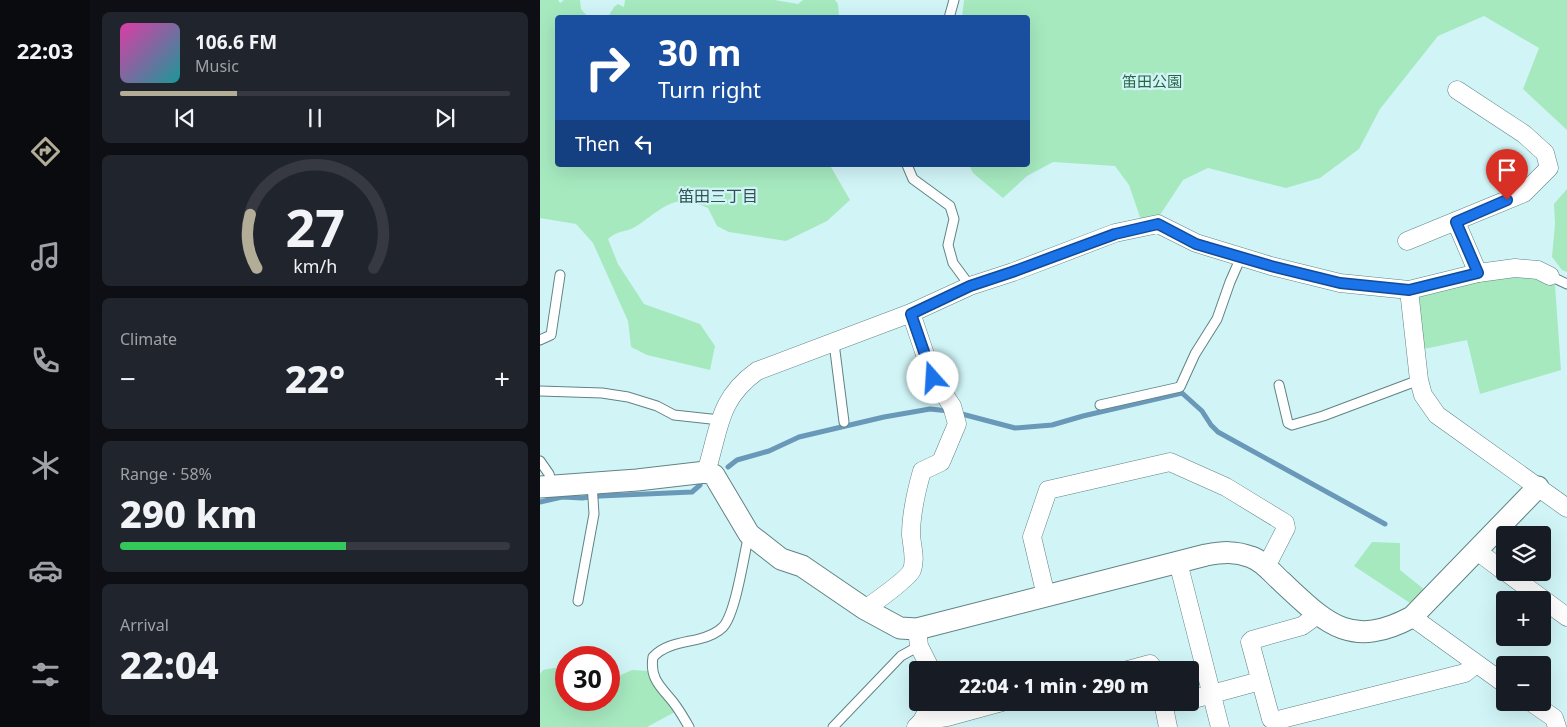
<!DOCTYPE html>
<html lang="en">
<head>
<meta charset="utf-8">
<style>
	body { margin:0; font-family:"Noto Sans","Noto Sans JP",sans-serif; background:#20242c; color:#f1f3f6; height:100vh; display:flex; flex-direction:column; font-size:19px; white-space:nowrap }
	* { box-sizing:border-box; margin:0 }
	p { font-size:16px; color:#9ea1a6 }
	.icon { flex:none; width:28px; height:28px; fill:none; stroke:currentColor; stroke-width:2; stroke-linecap:round; stroke-linejoin:round }
	.map { position:relative; flex:1; overflow:hidden }
	.panel { display:flex; flex-direction:column; gap:12px; padding:12px; background:#0d0f14; width:450px }
	.panel>* { flex:none }
	.guide { position:absolute; left:15px; top:15px; width:475px; height:152px; border-radius:5px; box-shadow:0 5px 20px #0002; background:#1a4fa0; color:#fff; overflow:hidden }
	.tools { position:absolute; left:956px; top:526px; display:grid; gap:10px }
	.tools a { display:grid; place-items:center; width:55px; height:55px; border-radius:5px; background:#171b24; box-shadow:0 5px 20px #0002; font-size:25px }
	.speed { position:absolute; left:15px; top:646px; display:flex; gap:10px; font-size:25px; font-weight:700; text-align:center }
	.speed>* { display:grid; place-content:center; width:65px; height:65px; border-radius:50%; background:#171b24; box-shadow:0 5px 20px #0002; line-height:1 }
	.speed .limit { border:8px solid #d22; background:#fff; color:#111 }
	.pin { position:absolute; display:grid; place-items:center; width:42px; height:42px; color:#fff; margin:-51px -21px; border-radius:50% 50% 50% 0; rotate:-45deg; box-shadow:0 0 5px #0007 }
	.pin .icon { rotate:45deg }
	.me { position:absolute; width:55px; margin:-28px; rotate:341deg; stroke-linejoin:round; filter:drop-shadow(0 0 4px #0008) }
	.turn { display:flex; align-items:center; gap:18px; height:105px; padding:0 20px; font-size:22px }
	.turn .icon { width:65px; height:65px; stroke-width:2.5 }
	.turn b { display:block; font-size:35px; line-height:42px }
	.then { display:flex; align-items:center; height:48px; padding:0 20px; background:#0003; gap:10px; font-size:19px }
	.big { font-size:38px; font-weight:800; line-height:1.1 }
	.panel .tile { flex:1; display:flex; flex-direction:column; justify-content:center; gap:8px; min-width:0; padding:0 18px; border-radius:8px; background:#20242c }
	.panel .dial { align-items:center; gap:0 }
	.dial svg { height:130px; overflow:visible; fill:none; stroke:#363941; stroke-width:7; stroke-linecap:round; text-anchor:middle }
	.dial text { fill:#f1f3f6; stroke:none }
	.song { display:flex; align-items:center; gap:15px }
	.cover { width:60px; height:60px; border-radius:8px; background:linear-gradient(135deg,hsl(320 70% 55%),hsl(180 70% 35%)) }
	.played { height:5px; border-radius:2px; background:linear-gradient(90deg,#b3ad98 30%,#363941 30%) }
	.keys { display:flex; justify-content:space-around; direction:ltr }
	.heat { display:flex; justify-content:space-between; align-items:center; font-size:28px; direction:ltr }
	.charge { height:8px; border-radius:4px; background:linear-gradient(90deg,#34c759 58%,#363941 0) }
	.trip { position:absolute; left:369px; top:661px; width:290px; height:50px; border-radius:5px; background:#171b24; box-shadow:0 5px 20px #0002; font-weight:800; line-height:50px; text-align:center }
	main { display:flex; flex:1; min-height:0 }
	.tab-bar { display:flex; flex-direction:column; width:90px; justify-content:space-around; align-items:center; background:#090b0e; color:#9ea1a6 }
	.tab-bar .icon { width:35px; height:35px }
	.tab-bar .on { color:#b3ad98 }
	.tab-bar b { font-size:22px; color:#f1f3f6 }
	.map>svg:first-child { display:block }
</style>
</head>
<body>
<main>
<nav class="tab-bar">
<b>22:03</b>
<svg class="icon on" aria-label="directions" viewBox="0 0 24 24"><path d="M12 3l9 9-9 9-9-9zM9 14v-3h6M13 9l2 2-2 2"/></svg>
<svg class="icon" aria-label="music" viewBox="0 0 24 24"><path d="M9 18V5l10-2v13"/><circle cx="6" cy="18" r="3"/><circle cx="16" cy="16" r="3"/></svg>
<svg class="icon" aria-label="phone" viewBox="0 0 24 24"><path d="M5 4h4l2 5-3 2q2 4 5 5l2-3 5 2v4C11 20 4 13 5 4z"/></svg>
<svg class="icon" aria-label="climate" viewBox="0 0 24 24"><path d="M12 3v18M4 7l16 10M4 17L20 7"/></svg>
<svg class="icon" aria-label="car" viewBox="0 0 24 24"><path d="M5 17H2v-5l4-1 3-4h7l3 4 3 1v5h-3M9 17h6M6 11h13"/><circle cx="7" cy="17" r="2"/><circle cx="17" cy="17" r="2"/></svg>
<svg class="icon" aria-label="filters" viewBox="0 0 24 24"><path d="M4 7h16M4 17h16"/><circle cx="9" cy="7" r="2"/><circle cx="15" cy="17" r="2"/></svg>
</nav>
<section class="panel">
<div class="tile">
<div class="song"><i class="cover"></i><div><b>106.6 FM</b><p>Music</p></div></div>
<div class="played"></div>
<div class="keys"><svg class="icon" aria-label="previous" viewBox="0 0 24 24"><path d="M18 5L8 12l10 7zM5 5v14"/></svg><svg class="icon" aria-label="pause" viewBox="0 0 24 24"><path d="M8 5v14M16 5v14"/></svg><svg class="icon" aria-label="next" viewBox="0 0 24 24"><path d="M6 5l10 7-10 7zM19 5v14"/></svg></div>
</div>
<div class="tile dial"><svg viewBox="0 0 100 80">
<path d="M14 69A42 42 0 1 1 86 69"/>
<path d="M14 69A42 42 0 0 1 10 36" stroke="#b3ad98"/>
<text x="50" y="56" font-size="32" font-weight="700">27</text>
<text x="50" y="72" font-size="11">km/h</text>
</svg></div>
<div class="tile"><p>Climate</p>
<div class="heat"><a>−</a><b class="big">22°</b><a>+</a></div>
</div>
<div class="tile"><p>Range · 58%</p><b class="big">290 km</b><div class="charge"></div></div>
<div class="tile"><p>Arrival</p><b class="big">22:04</b></div>
</section>
<div class="map">
<svg width="1027" height="727" viewBox="0 0 1027 727">
	<rect width="100%" height="100%" fill="#d1f5f7"/>
	<g fill="#a6e9bf">
		<path d="M0,0H18L20,3L24,0H40L41,9L48,17L18,18V165H285L291,167L310,200L287,221L246,241L189,232L177,226L168,208C160,205 150,200 141,201C123,203 108,220 93,228C83,233 78,230 68,239L78,264L104,304L160,324L175,346L170,370L107,355L91,347L88,321L53,243L36,224L0,218Z"/>
		<path d="M85,0H235L258,4L263,0H295L298,4L299,16L298,18L68,17L74,7L78,4L84,7Z"/>
		<path d="M424,0H1027V130L983,89L999,48L944,16L898,36L840,109L819,149L780,178L746,188L668,168L643,180L620,215L601,220L589,185L575,166L513,162L487,176L463,198L433,173L429,165H488V18H422Z"/>
		<path d="M1027,189V272L1022,270L1012,257L1015,224L1014,204Z"/>
		<path d="M974,276L999,279L1015,285L1021,370L940,394L927,340L884,349L878,295L950,279Z"/>
		<path d="M832,542L860,543V570L885,590L870,603L814,566Z"/>
		<path d="M20,667L26,668V700H69V678L72,679L92,670L109,671L113,685L135,712L107,727H0V674L3,670Z"/>
	</g>
	<g fill="none" stroke-linecap="round" stroke-linejoin="round">
		<g stroke="#6a98b8" stroke-width="5">
			<path d="M418,413L475,428L512,425L543,416L642,393L662,411L671,425L678,432L845,524"/>
			<path d="M188,467L197,460L229,451L259,437L344,417L390,409L409,411"/>
			<path d="M0,502L22,497L42,498L60,496L152,492L160,485"/>
		</g>
		<defs>
			<g id="service">
				<path d="M409,18L414,0"/>
				<path d="M367,165L373,179L410,206L414,219L408,245L413,263L430,286"/>
				<path d="M1010,276L1027,284"/>
				<path d="M0,340L11,335L20,275"/>
				<path d="M294,343L304,422"/>
				<path d="M739,385L748,423L752,425L783,416L879,380"/>
				<path d="M0,391L62,393L88,397L117,406L134,415L180,420"/>
				<path d="M560,405L640,387L655,354L677,319L690,282L701,257"/>
				<path d="M0,461L9,474L12,485"/>
				<path d="M38,601L54,514L52,483"/>
				<path d="M149,727C145,720 141,713 136,706C124,689 109,681 113,657C125,644 143,643 159,639C167,637 177,633 183,627C196,613 204,554 209,534"/>
				<path d="M293,727L361,656L379,646"/>
			</g>
			<g id="minor">
				<path d="M916,222L938,273"/>
				<path d="M867,241L984,193L1009,168L1005,153L984,134L917,90"/>
				<path d="M869,290L879,380L883,395L897,415L1027,508"/>
				<path d="M166,472C180,429 177,400 217,371L371,313L430,286L473,272L575,233L618,224L656,243L731,266L800,283L869,290L938,273L975,268L998,270L1010,276"/>
				<path d="M937,551L965,572"/>
				<path d="M638,562L680,727"/>
				<path d="M966,572L1027,617"/>
				<path d="M506,596L492,537L508,490L630,462L686,487L745,523L746,528L726,567"/>
				<path d="M325,609C335,602 368,579 372,570C376,559 372,547 371,535C371,513 376,492 382,471L401,462L417,424L412,406L393,378L371,313"/>
				<path d="M777,615L762,626L712,640L710,642L731,719L734,721L925,673L936,664"/>
				<path d="M872,617L965,684"/>
				<path d="M377,629L379,646L391,670"/>
				<path d="M588,670L610,664L615,670"/>
				<path d="M650,700L720,681"/>
				<path d="M623,702L628,727"/>
				<path d="M991,702L1014,718L1017,727"/>
				<path d="M382,721L407,717L462,702"/>
				<path d="M376,727L382,721L392,702"/>
			</g>
			<path id="tertiary" d="M0,487L97,480L166,472L174,475L209,534L241,559L262,566L325,609L360,628L377,629L666,555C683,552 695,551 711,557C723,561 732,573 741,581C786,623 810,650 872,617L998,487"/>
		</defs>
		<use href="#service" stroke="#618384" stroke-width="11"/>
		<use href="#minor" stroke="#618384" stroke-width="19"/>
		<use href="#tertiary" stroke="#618384" stroke-width="23"/>
		<use href="#service" stroke="#fff" stroke-width="9"/>
		<use href="#minor" stroke="#fff" stroke-width="18"/>
		<use href="#tertiary" stroke="#fff" stroke-width="21"/>
	</g>
	<g fill="none" stroke-linecap="round" stroke-linejoin="round">
		<defs>
			<path id="route" d="M393,378L371,314L430,286L472,272L575,234L618,224L656,244L731,266L800,283L869,290L938,273L916,222L967,200"/>
		</defs>
		<use href="#route" stroke="#114b97" stroke-width="12"/>
		<use href="#route" stroke="#1a73e8" stroke-width="9"/>
	</g>
	<g text-anchor="middle" dominant-baseline="central" stroke-width="4.5" stroke-linejoin="round" paint-order="stroke">
		<g font-size="15" fill="#286643" stroke="#d1f5f7">
			<text x="612" y="81">笛田公園</text>
		</g>
		<g font-size="16" fill="#325254" stroke="#d1f5f7">
			<text x="178" y="196">笛田三丁目</text>
		</g>
	</g>
</svg>
<div class="tools">
<a><svg class="icon" aria-label="layers" viewBox="0 0 24 24"><path d="M12 4l9 5-9 5-9-5zM3 14l9 5 9-5"/></svg></a>
<a>+</a>
<a>−</a>
</div>
<div class="speed"><div class="limit">30</div></div>
<div class="pin" style="left:967px;top:200px;background:#d93025"><svg class="icon" aria-label="arrive" viewBox="0 0 24 24"><path d="M6 21V4h12l-3 4 3 4H6"/></svg></div>
<svg class="me" style="left:393px;top:378px" viewBox="-20 -20 40 40"><circle r="19" fill="#fff"/><path d="M0-13L10 11 0 6-10 11z" fill="#1a73e8"/></svg>
<div class="trip">22:04 · 1 min · 290 m</div>
<div class="guide">
<div class="turn"><svg class="icon" aria-label="right" viewBox="0 0 24 24"><path d="M7 20v-9h11M14 6l5 5-5 5"/></svg><div><b>30 m</b>Turn right</div></div>
<div class="then">Then<svg class="icon" aria-label="left" viewBox="0 0 24 24"><path d="M17 20v-9H6M10 6l-5 5 5 5"/></svg></div>
</div>
</div>
</main>
</body>
</html>
